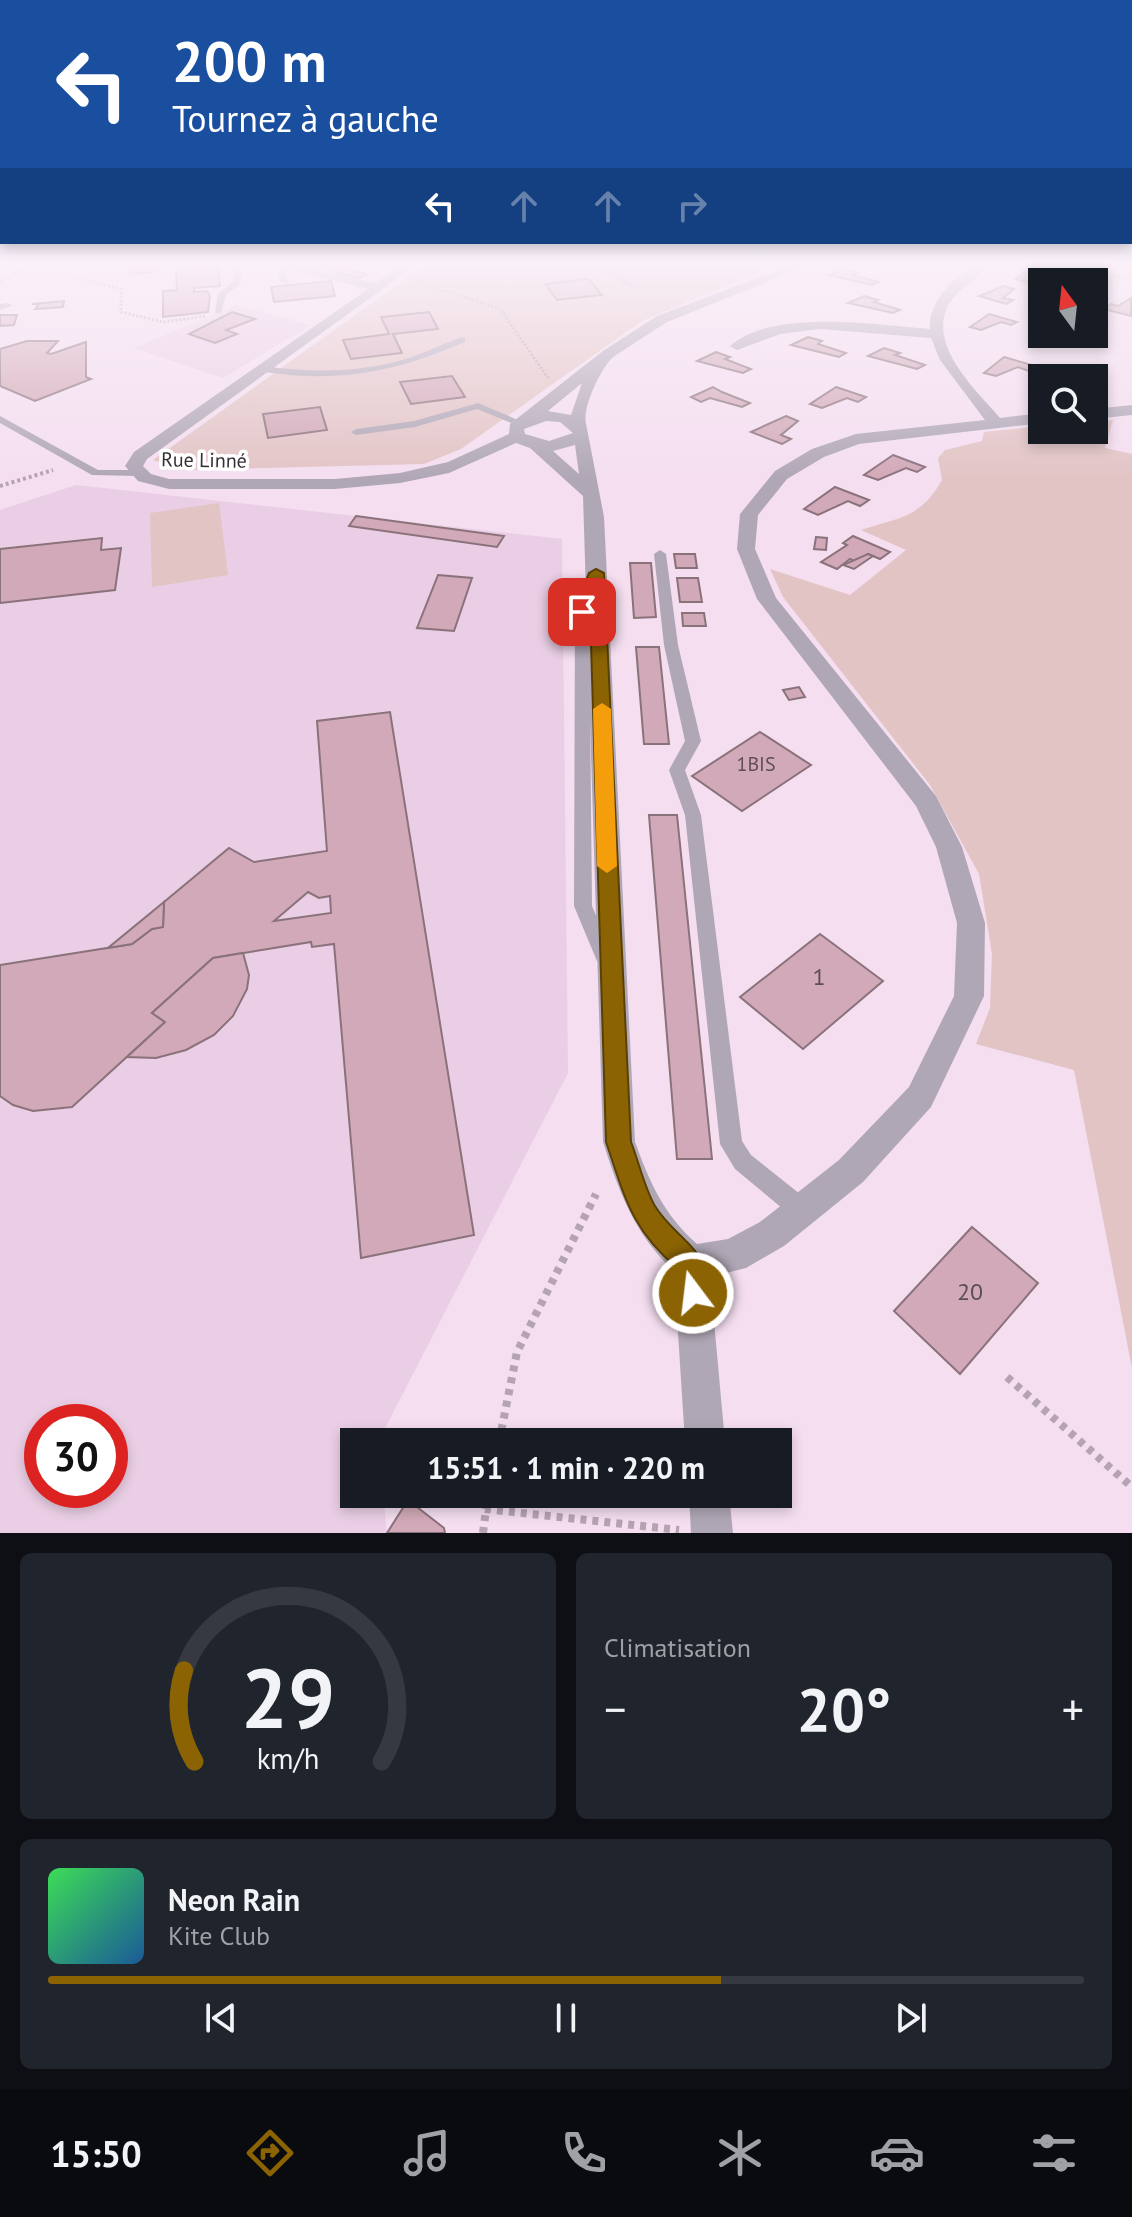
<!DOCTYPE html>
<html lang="fr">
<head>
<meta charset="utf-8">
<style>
	body { margin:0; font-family:"PT Sans",sans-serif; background:#20242c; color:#f1f3f6; height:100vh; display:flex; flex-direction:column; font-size:30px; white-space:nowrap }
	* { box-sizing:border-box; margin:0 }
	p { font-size:26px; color:#9ea1a6 }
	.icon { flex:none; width:44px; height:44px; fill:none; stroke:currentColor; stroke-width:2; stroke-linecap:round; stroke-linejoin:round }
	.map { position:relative; height:1533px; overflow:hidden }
	.side { display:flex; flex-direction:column; gap:20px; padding:20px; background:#0d0f14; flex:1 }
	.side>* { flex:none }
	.guide { position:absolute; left:0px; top:0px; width:1132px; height:244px; box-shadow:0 4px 12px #0003; background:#1a4fa0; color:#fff; overflow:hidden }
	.needle { width:52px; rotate:345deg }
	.fabs { position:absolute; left:1028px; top:268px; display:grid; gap:16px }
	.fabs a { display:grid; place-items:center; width:80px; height:80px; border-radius:0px; background:#171b24; box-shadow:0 4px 12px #0003; font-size:40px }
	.speed { position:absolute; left:24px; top:1404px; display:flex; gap:16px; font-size:40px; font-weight:700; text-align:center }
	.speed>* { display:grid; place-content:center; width:104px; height:104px; border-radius:50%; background:#171b24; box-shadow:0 4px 12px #0003; line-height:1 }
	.speed .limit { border:12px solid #d22; background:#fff; color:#111 }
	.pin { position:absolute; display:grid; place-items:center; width:68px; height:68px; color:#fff; margin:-34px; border-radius:16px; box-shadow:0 4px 12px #0006 }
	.me { position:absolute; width:88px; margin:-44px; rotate:345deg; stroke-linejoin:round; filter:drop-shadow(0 0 6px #0008) }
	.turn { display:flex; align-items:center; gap:28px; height:168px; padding:0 40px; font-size:36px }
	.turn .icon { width:104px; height:104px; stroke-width:2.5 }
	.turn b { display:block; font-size:56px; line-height:68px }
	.lanes { display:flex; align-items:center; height:76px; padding:0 40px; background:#0003; justify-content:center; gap:40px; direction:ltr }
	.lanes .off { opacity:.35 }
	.big { font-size:60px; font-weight:700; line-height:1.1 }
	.side .tile { flex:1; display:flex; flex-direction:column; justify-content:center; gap:12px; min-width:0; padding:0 28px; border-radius:12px; background:#20242c }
	.side .dial { align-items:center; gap:0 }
	.dial svg { height:208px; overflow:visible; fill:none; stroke:#363941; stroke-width:7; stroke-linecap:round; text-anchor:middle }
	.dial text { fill:#f1f3f6; stroke:none }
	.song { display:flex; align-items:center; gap:24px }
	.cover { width:96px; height:96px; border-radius:12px; background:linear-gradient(135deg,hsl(130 70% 55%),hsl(210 70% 35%)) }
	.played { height:8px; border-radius:4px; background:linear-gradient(90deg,#8b6303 65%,#363941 65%) }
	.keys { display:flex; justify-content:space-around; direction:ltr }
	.heat { display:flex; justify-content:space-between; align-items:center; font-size:44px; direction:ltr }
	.side .tiles { flex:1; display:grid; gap:20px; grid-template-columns:1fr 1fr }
	.tile:last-child { grid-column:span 2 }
	.trip { position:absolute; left:340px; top:1428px; width:452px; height:80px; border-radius:0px; background:#171b24; box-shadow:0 4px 12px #0003; font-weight:700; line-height:80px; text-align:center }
	.tabs { display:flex; height:128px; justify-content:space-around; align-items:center; background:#090b0e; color:#9ea1a6 }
	.tabs .icon { width:56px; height:56px }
	.tabs .selected { color:#8b6303 }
	.tabs b { font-size:36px; color:#f1f3f6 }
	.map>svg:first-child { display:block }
</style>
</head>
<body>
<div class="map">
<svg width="1132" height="1533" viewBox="0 0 1132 1533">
	<rect width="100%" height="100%" fill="#f4def0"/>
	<g fill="#eacee5" fill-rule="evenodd">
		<path d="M236,305L311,325L223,378L134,348Z"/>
		<path d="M76,485L562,539L568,1073L378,1442H354V1494H383L387,1533H0V510ZM42,1422H110V1490H42Z"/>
	</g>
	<g fill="#e2c4c5">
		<path d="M425,265H778L642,321L461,449L424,464L184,470L153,460Z"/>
		<path d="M1113,420L1105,448L1132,454V1368L1074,1070L976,1044L990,1008L992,954L979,874L930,785L783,597L770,569L850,595L906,550L861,530C898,518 921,518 942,480L938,458L945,450L982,441L984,432L1042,426V430H1094V422Z"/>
		<path d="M219,503L228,575L152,587L150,513Z"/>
	</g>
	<g fill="#d2a9b8" stroke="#8a727b" stroke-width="2" fill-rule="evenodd">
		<path d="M128,265H159V267L156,272L131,274Z"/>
		<path d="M312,265H334L367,274L358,278Z"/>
		<path d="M218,267L220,286L194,288V292L207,291L210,296L208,312L163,317V291L177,290L176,270Z"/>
		<path d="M1031,268L1058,275L1026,282L1015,279Z"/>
		<path d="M845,269L857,273L853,275L879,282L872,285L829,275Z"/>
		<path d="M588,279L602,295L557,300L545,284Z"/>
		<path d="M331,281L335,296L274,302L271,287Z"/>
		<path d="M1004,286L1014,289L1003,298L1013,300L1006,304L979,296Z"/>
		<path d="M864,296L878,300L874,302L900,310L893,313L848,303Z"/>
		<path d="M1131,298V316L1104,309L1111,304L1118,306Z"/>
		<path d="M64,301L63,307L35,309L39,304H32Z"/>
		<path d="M232,312L255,319L226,330L237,334L215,343L189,334Z"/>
		<path d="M429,312L438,329L393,334L402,353L351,359L343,340L389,334L381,317Z"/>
		<path d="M989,314L1017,322L1011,325L1001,322L981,330L970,327Z"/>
		<path d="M0,315H17L14,325L0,326Z"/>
		<path d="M808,337L822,341L818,344L846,353L839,357L791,345Z"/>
		<path d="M27,341H58L47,353L51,354L86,342V377L91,379L35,401L0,386V349Z"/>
		<path d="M884,348L900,353L895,355L925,365L917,369L868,356Z"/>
		<path d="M716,352L730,357L725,359L751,369L743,373L697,361Z"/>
		<path d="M1004,357L1035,366L1029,371L1018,367L996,376L984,373Z"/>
		<path d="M452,376L465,397L411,404L400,382Z"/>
		<path d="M713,387L722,392L750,403L742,407L710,398L701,402L691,397Z"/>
		<path d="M836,387L866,397L858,402L847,398L822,408L810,404Z"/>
		<path d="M320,407L327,430L268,438L263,414Z"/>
		<path d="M786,416L798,421L781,435L791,439L782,444L751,432Z"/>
		<path d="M893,455L925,467L917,472L906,468L878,480L864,475Z"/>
		<path d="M835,487L869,500L860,506L848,501L818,515L804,509Z"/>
		<path d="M356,516L504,536L497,547L349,526Z"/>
		<path d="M853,536L890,552L880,559L868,554L856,562L850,559L837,569L821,562L847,545L843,543Z"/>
		<path d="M816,537L827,538L826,550L814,549Z"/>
		<path d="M102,538L101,550L121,548L115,590L0,603V549Z"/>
		<path d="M674,554H695L697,568H676Z"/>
		<path d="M868,554L873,556L854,569L843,565Z"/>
		<path d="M630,563H651L656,617L634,618Z"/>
		<path d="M438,575L472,578L454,631L417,628Z"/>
		<path d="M677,578H698L702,602H680Z"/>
		<path d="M682,613H704L706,626H683Z"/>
		<path d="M636,647H659L669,744H644Z"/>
		<path d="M799,687L805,697L789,700L783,690Z"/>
		<path d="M390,712L474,1235L361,1258L334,944L312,947L311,942L213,958L152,1013L165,1022L72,1107L33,1111L13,1105L0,1096V965L132,944L152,929L163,927L164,902L229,848L254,862L327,851L317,721ZM308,892L319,898L330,896L331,913L274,921Z"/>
		<path d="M760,732L811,765L742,811L692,776Z"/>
		<path d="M649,815H677L712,1159H677Z"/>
		<path d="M164,902L163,927L152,929L132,944L108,948Z"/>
		<path d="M820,934L883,981L803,1049L740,997Z"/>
		<path d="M243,953L249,975L247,989L233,1016L214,1035L186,1050L156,1058L127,1057L165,1022L152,1013L213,958Z"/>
		<path d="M972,1227L1038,1283L960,1374L894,1311Z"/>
		<path d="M408,1500L444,1528L445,1533H387Z"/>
	</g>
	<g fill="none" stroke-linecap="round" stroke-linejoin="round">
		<g stroke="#b5a3b2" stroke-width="3" stroke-dasharray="2 2" stroke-linecap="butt">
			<path d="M57,265L74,277L121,289V312L163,322L206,316"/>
			<path d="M1071,265L1132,280"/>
			<path d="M0,281L37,265"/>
			<path d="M419,282L500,309L548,378"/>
		</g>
		<path stroke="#b5a3b2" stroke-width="4" stroke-dasharray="3 3" stroke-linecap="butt" d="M0,486L53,470"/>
		<g stroke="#b5a3b2" stroke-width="8" stroke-dasharray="6 6" stroke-linecap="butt">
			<path d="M1007,1377L1132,1487"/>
			<path d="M499,1442L517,1352L596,1194"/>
			<path d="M485,1509L679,1530"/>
			<path d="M483,1533L488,1494"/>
		</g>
		<g fill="#b0a7b6" fill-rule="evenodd">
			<path d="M233,265H241V283L226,295L221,313H215L218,294L233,282Z"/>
			<path d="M280,265L288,266L285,272L288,284L281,282L277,272Z"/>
			<path d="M588,265H599L636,285L629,287Z"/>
			<path d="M0,304L8,303L12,306L0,310Z"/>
			<path d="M462,337L465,338V342C395,372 340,383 264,372L259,369L264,366C313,373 360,373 409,358C427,352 444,343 462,337Z"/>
			<path d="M478,403L525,423L516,425L477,409L415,427L356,435L351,432L356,429L414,421Z"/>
			<path d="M0,416L98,470H137L143,473L137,476L92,475L0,423Z"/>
			<path d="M660,550L666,554L678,645L701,741L685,770L701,815L742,1141L751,1155L810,1202L813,1210L810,1218L802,1221L794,1218L735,1169L720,1144L685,815L669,770L685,741L664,645L654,554Z"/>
			<path d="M593,578L600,582L589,612L592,906L613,956L611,961L604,963L597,961L574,906L575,612L586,582Z"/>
		</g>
		<g fill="#b0a7b6" fill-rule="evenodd">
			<path d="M272,265H296L376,283L402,265H416L147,459L143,466L151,474L169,479H335L400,473L448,462L509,434L510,424L603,351L657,316L791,265H809L667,322L613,357C602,367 582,406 586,424C592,454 598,486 604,517L635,1142C650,1183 664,1215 697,1244L728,1239L760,1222L839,1160L909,1087L954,996L957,923L936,847L916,806L757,599L737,549L740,514L775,471L812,449L856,434L985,420L940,360L931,338L820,329L780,334L737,350L730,346C773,308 876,325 930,329C927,300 962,265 990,265C977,279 959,287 949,304C926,345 976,390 1000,418L1042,413V423L859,444L824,457L787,479L758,515L755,549L776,598L936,796L962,847L985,923L984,996L931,1107L863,1182L784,1246L746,1268L710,1277L725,1442H685L674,1271C635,1235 619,1192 603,1142L583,496L530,448L516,443L449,473L400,483L335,489H169L138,481L125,466L134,452L368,289ZM582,383L571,415L548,411ZM546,421L560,422L573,433L549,441L525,434L524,429ZM575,445L579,474L553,451Z"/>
			<path d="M1132,405V415L1094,419V409Z"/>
			<path d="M689,1494H729L733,1533H691Z"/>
		</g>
	</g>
	<linearGradient id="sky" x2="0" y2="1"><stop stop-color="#92b2e0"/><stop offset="0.55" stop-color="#faf0f8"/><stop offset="1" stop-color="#faf0f8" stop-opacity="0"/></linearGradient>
	<rect width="1132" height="480" fill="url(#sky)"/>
	<path fill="#8b6303" stroke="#5a4002" stroke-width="2" d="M596,569L604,573L631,1142C639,1162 644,1187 655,1206C675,1240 723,1256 703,1303L693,1307L684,1303L678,1269C631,1229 625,1198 606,1142L590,610L582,616L574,612L589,573Z"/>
	<path fill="#f59e0b" d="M602,703L611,709L617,866L607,873L597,866L593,709Z"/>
	<g text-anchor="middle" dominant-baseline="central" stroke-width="7" stroke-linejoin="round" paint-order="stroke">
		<g font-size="20" fill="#382f36" stroke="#fff">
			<text transform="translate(204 460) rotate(1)">Rue Linné</text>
		</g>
		<g font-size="20" fill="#5e4e56">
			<text x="756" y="764">1BIS</text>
		</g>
		<g font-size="24" fill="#5e4e56">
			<text x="819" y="976">1</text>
			<text x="970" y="1291">20</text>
		</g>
	</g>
</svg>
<div class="fabs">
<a><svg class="needle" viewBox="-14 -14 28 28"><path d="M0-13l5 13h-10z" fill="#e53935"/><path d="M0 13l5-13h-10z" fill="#9ea1a6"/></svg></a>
<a><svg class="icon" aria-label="search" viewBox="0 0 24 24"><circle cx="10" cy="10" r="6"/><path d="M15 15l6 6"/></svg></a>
</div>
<div class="speed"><div class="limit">30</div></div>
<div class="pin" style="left:582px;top:612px;background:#d93025"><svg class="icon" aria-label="arrive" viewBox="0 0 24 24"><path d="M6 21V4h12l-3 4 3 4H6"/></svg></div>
<svg class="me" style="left:693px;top:1293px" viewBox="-20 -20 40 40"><circle r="17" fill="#8b6303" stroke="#fff" stroke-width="3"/><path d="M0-11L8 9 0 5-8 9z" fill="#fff"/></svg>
<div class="trip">15:51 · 1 min · 220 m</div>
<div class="guide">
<div class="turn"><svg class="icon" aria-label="left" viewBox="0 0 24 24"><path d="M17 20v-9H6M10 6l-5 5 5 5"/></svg><div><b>200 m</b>Tournez à gauche</div></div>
<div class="lanes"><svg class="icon" aria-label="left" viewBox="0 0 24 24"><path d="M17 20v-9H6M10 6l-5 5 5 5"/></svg><svg class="icon off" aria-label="ahead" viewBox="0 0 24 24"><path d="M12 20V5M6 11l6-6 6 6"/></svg><svg class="icon off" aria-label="ahead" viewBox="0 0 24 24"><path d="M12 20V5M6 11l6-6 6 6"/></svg><svg class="icon off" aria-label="right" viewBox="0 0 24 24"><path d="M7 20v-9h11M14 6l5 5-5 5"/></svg></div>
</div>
</div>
<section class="side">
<div class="tiles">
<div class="tile dial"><svg viewBox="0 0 100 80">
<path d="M14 69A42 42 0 1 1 86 69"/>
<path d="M14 69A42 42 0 0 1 10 34" stroke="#8b6303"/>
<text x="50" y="56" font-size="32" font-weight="700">29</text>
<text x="50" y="72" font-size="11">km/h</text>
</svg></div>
<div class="tile"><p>Climatisation</p>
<div class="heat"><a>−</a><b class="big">20°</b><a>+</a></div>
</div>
<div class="tile">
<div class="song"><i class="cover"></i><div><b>Neon Rain</b><p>Kite Club</p></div></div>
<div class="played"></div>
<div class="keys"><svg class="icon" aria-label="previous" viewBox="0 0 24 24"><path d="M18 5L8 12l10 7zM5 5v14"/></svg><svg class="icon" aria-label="pause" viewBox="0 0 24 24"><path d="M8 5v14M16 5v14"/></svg><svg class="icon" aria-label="next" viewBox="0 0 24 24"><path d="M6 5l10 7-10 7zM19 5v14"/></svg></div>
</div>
</div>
</section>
<nav class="tabs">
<b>15:50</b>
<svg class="icon selected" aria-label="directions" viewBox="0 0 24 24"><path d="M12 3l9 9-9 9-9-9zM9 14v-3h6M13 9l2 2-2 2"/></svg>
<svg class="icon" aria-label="music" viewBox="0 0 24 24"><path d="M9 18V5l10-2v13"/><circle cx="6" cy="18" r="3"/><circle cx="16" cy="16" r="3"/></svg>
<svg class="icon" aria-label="phone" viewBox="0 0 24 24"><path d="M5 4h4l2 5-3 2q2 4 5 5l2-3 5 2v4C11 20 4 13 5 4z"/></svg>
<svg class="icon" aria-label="climate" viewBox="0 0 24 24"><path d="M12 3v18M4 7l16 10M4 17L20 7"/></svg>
<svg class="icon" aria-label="car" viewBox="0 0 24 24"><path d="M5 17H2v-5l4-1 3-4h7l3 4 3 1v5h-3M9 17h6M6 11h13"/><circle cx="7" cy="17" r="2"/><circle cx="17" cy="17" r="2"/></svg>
<svg class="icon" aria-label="filters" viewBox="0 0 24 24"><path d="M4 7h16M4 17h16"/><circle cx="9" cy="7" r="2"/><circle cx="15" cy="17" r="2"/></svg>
</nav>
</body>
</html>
